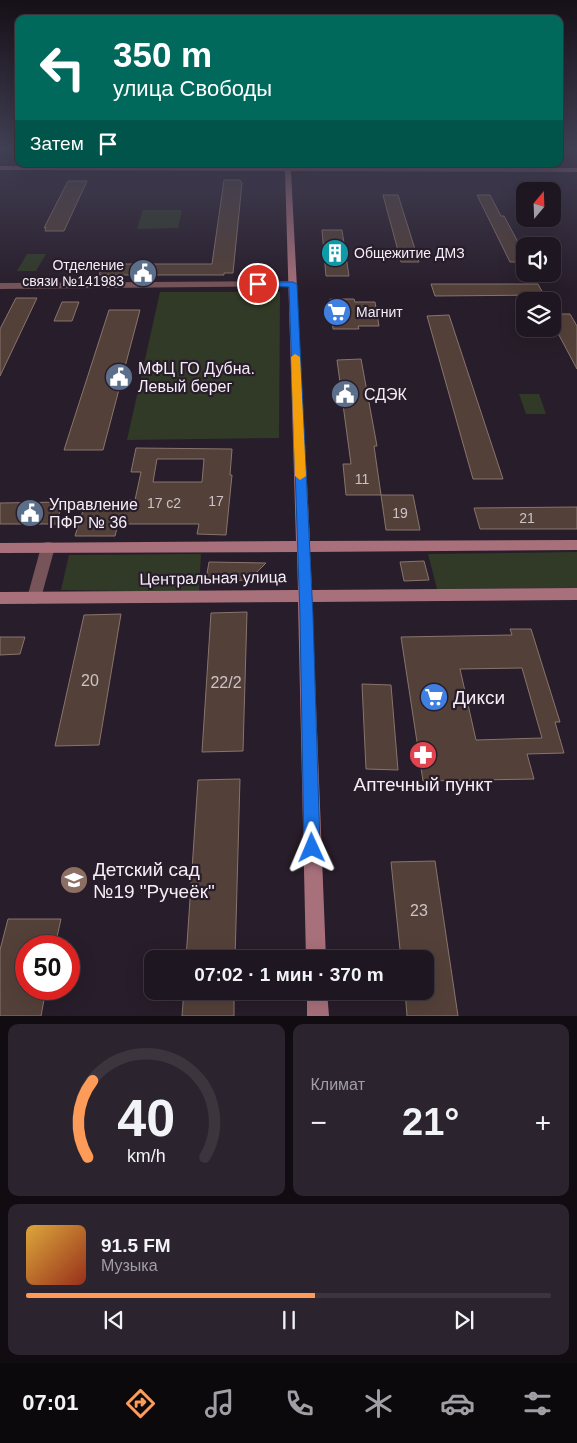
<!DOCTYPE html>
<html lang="ru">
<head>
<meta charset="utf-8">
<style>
	body { margin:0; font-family:Arial,sans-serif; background:#2b232d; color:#f1f3f6; height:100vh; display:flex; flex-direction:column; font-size:19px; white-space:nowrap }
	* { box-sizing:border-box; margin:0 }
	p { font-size:16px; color:#a19fa5 }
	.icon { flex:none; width:28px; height:28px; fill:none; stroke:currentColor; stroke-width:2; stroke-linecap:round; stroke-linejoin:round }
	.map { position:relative; height:1016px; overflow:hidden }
	.panel { display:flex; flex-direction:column; gap:8px; padding:8px; background:#100c12; flex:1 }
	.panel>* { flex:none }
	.banner { position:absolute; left:15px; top:15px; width:548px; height:152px; border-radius:10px; box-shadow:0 5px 20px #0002,0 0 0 1px #3c353e; background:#00695c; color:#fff; overflow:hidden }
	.needle { width:32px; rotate:19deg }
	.tools { position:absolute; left:516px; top:182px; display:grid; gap:10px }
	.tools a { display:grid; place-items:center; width:45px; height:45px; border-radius:10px; background:#1e1620; box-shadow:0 5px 20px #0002,0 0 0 1px #3c353e; font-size:25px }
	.speed { position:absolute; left:15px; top:935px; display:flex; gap:10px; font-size:25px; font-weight:700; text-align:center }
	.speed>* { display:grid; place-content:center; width:65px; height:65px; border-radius:50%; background:#1e1620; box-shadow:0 5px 20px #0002,0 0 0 1px #3c353e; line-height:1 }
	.speed .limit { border:8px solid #d22; background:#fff; color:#111 }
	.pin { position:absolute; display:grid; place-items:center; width:42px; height:42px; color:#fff; margin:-21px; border:2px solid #fff; border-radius:50%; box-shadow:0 1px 5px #0007 }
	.me { position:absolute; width:55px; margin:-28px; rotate:359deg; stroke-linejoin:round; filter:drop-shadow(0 0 4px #0008) }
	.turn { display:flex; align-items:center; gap:18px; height:105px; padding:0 15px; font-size:22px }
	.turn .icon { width:65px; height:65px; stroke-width:2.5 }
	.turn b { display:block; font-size:35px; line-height:42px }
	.then { display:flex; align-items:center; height:48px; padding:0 15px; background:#0003; gap:10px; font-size:19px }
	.big { font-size:38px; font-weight:600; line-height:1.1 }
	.panel .widget { flex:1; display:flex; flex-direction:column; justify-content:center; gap:8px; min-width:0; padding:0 18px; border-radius:10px; background:#2b232d }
	.panel .dial { align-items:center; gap:0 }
	.dial svg { height:130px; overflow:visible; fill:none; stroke:#3c353e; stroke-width:7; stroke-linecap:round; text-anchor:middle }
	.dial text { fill:#f1f3f6; stroke:none }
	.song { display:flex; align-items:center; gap:15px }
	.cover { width:60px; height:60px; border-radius:8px; background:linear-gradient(135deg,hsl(40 70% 55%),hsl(10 70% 35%)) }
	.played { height:5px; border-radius:2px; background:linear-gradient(90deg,#fe9b58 55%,#3c353e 55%) }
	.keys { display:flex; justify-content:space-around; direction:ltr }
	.heat { display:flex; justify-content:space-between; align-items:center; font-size:28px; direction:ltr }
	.panel .tiles { flex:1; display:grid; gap:8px; grid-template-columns:1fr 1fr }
	.widget:last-child { grid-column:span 2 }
	.trip { position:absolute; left:144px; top:950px; width:290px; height:50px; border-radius:10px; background:#1e1620; box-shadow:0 5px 20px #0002,0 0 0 1px #3c353e; font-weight:600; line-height:50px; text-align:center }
	.tabs { display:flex; height:80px; justify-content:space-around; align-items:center; background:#0c090d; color:#a19fa5 }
	.tabs .icon { width:35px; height:35px }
	.tabs .selected { color:#fe9b58 }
	.tabs b { font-size:22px; color:#f1f3f6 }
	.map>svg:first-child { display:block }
</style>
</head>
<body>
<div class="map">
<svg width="577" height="1016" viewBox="0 0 577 1016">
	<rect width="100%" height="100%" fill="#281d2a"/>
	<g fill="#303a27">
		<path d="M143,210H182L178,228L137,229Z"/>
		<path d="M27,254H46L36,271H17Z"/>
		<path d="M160,292H280L279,438L127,440Z"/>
		<path d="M519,394H539L546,414H526Z"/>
		<path d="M577,552V588L437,589L428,554Z"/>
		<path d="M201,554L199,592L61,590L69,555Z"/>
	</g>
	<g fill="#534039" stroke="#89746c" fill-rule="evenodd">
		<path d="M224,180H240L242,183L233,273H224V275H99L103,264H212Z"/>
		<path d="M68,181H87L64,231H45L46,227L44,228Z"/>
		<path d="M383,195H398L419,262H401Z"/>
		<path d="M477,195H490L501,216H504L525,255V262H510Z"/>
		<path d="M322,230H342L349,276H326Z"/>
		<path d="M431,284H538L544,295L435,296Z"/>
		<path d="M16,298H37L0,376V329Z"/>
		<path d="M330,299H354L355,302H375L379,326H358L359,329H333Z"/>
		<path d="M62,302H79L72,321H54Z"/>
		<path d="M109,310H140L103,450H64Z"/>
		<path d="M552,314H570L577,326V369L552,322Z"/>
		<path d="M449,315L503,479H473L427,316Z"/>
		<path d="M361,359L377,446H374L381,495H346L343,464H351L337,360Z"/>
		<path d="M136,448L232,449L230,475H232L226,535L197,534L199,524H118L115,536H75L86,501L135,500L141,472H131ZM157,459H204L202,482H153Z"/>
		<path d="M381,495H413L420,530H386Z"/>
		<path d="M63,502L56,524H0V503Z"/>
		<path d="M577,507V529H480L474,508Z"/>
		<path d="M424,561L429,580L404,581L400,562Z"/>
		<path d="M209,562L266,563L257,572L243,580L205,585Z"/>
		<path d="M247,612L243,751L202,752L211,613Z"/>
		<path d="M121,614L99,745L55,746L84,615Z"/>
		<path d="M510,629H531L560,722H555L564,753L527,754L534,779L423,781L401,637L512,635ZM522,668L542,738L476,740L460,669Z"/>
		<path d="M0,637H25L20,654L0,655Z"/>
		<path d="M362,684L391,685L398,770L366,769Z"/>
		<path d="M240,779L235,959H186L198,780Z"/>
		<path d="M435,861L458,1016H407L405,991H425V959H401L391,862Z"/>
		<path d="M8,919H61L55,946H26V989H46L41,1016H0V950Z"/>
		<path d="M184,991H234V1016H182Z"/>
	</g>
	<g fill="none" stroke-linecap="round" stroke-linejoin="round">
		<g fill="#76545a" fill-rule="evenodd">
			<path d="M477,164H483L485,171H481Z"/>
			<path d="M293,281L296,282V286L0,289V283Z"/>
			<path d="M48,542L53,543L55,547L41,598L39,602L34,604L29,602L27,598L41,547L43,543Z"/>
		</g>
		<g fill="#a7707b" fill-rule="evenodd">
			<path d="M0,166L577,168V172L291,171L310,541L577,540V550L310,552L312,590L577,588V600L312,602L326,959H306L298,602L0,604V592L298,590L297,552L0,553V543L296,541L285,171L0,170Z"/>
			<path d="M307,991H327L329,1016H307Z"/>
		</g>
	</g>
	<linearGradient id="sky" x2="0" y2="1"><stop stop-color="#161017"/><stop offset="0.51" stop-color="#424055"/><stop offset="1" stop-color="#424055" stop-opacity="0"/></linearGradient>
	<rect width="577" height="292" fill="url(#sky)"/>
	<path fill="#1a73e8" stroke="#114b97" d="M255,282H293L297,284L313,616L320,848L318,853L312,856L306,853L304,848L300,616L289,287L258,286L254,284Z"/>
	<path fill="#f59e0b" d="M295,354L300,357L306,476L300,480L295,476L291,357Z"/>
	<defs>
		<symbol id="building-disc" viewBox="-11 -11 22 22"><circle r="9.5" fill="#0f9aa8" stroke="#281d2a"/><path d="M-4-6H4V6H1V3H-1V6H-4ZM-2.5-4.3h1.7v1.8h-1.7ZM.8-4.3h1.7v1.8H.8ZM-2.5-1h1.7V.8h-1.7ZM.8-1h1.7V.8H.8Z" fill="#fff"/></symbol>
		<symbol id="civic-disc" viewBox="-11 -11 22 22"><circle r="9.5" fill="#5c6f8a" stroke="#281d2a"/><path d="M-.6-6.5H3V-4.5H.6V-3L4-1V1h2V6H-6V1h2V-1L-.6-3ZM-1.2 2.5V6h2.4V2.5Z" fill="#fff"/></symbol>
		<symbol id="supermarket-disc" viewBox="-11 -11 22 22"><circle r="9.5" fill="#3f7fe0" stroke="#281d2a"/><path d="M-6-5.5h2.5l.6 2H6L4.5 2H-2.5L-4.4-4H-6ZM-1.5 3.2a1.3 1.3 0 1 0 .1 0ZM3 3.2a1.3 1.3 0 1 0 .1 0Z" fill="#fff"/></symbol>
		<symbol id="pharmacy-disc" viewBox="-11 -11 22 22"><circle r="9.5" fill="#e0444e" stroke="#281d2a"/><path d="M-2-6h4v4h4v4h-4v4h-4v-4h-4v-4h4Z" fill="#fff"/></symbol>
		<symbol id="school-disc" viewBox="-11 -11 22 22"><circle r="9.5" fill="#8d6e63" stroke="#281d2a"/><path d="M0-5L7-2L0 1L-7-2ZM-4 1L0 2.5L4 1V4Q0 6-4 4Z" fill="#fff"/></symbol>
	</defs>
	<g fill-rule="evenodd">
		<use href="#building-disc" x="319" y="237" width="32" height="32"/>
		<use href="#civic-disc" x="127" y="257" width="32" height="32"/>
		<use href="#supermarket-disc" x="321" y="296" width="32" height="32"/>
		<use href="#civic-disc" x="103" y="361" width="32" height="32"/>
		<use href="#civic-disc" x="329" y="378" width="32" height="32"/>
		<use href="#civic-disc" x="14" y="497" width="32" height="32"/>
		<use href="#supermarket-disc" x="418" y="681" width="32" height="32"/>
		<use href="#pharmacy-disc" x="407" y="739" width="32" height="32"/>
		<use href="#school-disc" x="58" y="864" width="32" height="32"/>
	</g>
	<g text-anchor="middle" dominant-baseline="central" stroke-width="4.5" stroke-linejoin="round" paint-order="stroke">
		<g font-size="14" fill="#f5edf6" stroke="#281d2a" text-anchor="start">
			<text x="354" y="253">Общежитие ДМЗ</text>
			<text x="124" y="265" text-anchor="end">Отделение<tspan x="124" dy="16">связи №141983</tspan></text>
			<text x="356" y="312">Магнит</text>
		</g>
		<g font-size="14" fill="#ccc2c7">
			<text x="362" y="479">11</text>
			<text x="216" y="501">17</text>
			<text x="164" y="503">17 с2</text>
			<text x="400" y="513">19</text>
			<text x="527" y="518">21</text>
		</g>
		<g font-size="16" fill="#f5edf6" stroke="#281d2a" text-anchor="start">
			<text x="138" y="368">МФЦ ГО Дубна.<tspan x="138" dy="18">Левый берег</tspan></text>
			<text x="364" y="394">СДЭК</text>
			<text x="49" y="504">Управление<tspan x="49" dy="18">ПФР № 36</tspan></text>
		</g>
		<g font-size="16" fill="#f5edf6" stroke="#281d2a">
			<text transform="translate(213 578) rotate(-1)">Центральная улица</text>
		</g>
		<g font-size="16" fill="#ccc2c7">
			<text x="90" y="680">20</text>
			<text x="226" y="682">22/2</text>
			<text x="419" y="910">23</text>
		</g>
		<g font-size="19" fill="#f5edf6" stroke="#281d2a" text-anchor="start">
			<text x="453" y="697">Дикси</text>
			<text x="423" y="784" text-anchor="middle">Аптечный пункт</text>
			<text x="93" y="869">Детский сад<tspan x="93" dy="22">№19 "Ручеёк"</tspan></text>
		</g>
	</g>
</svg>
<div class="tools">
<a><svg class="needle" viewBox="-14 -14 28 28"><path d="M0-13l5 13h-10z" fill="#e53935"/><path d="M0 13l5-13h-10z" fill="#a19fa5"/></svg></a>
<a><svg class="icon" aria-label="sound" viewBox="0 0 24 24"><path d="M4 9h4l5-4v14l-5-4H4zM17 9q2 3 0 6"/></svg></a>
<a><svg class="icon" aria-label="layers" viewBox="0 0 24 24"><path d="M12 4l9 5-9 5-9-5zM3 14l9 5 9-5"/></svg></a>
</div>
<div class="speed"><div class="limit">50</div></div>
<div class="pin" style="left:258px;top:284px;background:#d93025"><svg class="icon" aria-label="arrive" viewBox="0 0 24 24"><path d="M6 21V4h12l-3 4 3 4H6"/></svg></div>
<svg class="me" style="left:312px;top:848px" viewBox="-20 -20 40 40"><path d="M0-17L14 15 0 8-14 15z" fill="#1a73e8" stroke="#fff" stroke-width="4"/></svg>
<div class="trip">07:02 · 1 мин · 370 m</div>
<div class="banner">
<div class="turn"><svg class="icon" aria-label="left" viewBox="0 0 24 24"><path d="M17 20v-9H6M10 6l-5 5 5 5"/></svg><div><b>350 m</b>улица Свободы</div></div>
<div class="then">Затем<svg class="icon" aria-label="arrive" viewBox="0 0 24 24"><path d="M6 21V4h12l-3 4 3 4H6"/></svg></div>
</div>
</div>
<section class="panel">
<div class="tiles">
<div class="widget dial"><svg viewBox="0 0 100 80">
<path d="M14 69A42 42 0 1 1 86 69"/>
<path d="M14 69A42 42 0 0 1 17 22" stroke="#fe9b58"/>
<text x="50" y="56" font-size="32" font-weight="700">40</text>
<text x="50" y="72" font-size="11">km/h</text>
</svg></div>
<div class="widget"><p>Климат</p>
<div class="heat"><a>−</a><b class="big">21°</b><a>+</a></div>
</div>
<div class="widget">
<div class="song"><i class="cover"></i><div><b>91.5 FM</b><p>Музыка</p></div></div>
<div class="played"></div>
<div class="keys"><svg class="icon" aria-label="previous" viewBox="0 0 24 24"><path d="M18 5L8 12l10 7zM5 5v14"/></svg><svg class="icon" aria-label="pause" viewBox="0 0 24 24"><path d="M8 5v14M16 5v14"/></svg><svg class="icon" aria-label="next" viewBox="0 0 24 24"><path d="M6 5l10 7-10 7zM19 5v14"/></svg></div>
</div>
</div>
</section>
<nav class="tabs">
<b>07:01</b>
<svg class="icon selected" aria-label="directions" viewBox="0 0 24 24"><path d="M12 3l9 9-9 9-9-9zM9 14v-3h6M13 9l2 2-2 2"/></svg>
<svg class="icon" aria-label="music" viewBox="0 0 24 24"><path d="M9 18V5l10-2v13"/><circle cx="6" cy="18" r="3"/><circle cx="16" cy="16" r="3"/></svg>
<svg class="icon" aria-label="phone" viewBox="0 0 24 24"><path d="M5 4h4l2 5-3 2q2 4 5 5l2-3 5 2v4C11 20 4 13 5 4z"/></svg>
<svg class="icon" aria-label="climate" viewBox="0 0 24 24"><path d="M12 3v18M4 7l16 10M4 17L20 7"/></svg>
<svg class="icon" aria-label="car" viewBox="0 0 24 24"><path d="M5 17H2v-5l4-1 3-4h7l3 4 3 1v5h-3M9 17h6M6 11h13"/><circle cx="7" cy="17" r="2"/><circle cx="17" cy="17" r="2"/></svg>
<svg class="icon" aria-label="filters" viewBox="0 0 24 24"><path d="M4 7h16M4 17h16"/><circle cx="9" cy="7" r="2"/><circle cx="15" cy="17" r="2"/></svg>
</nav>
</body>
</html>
